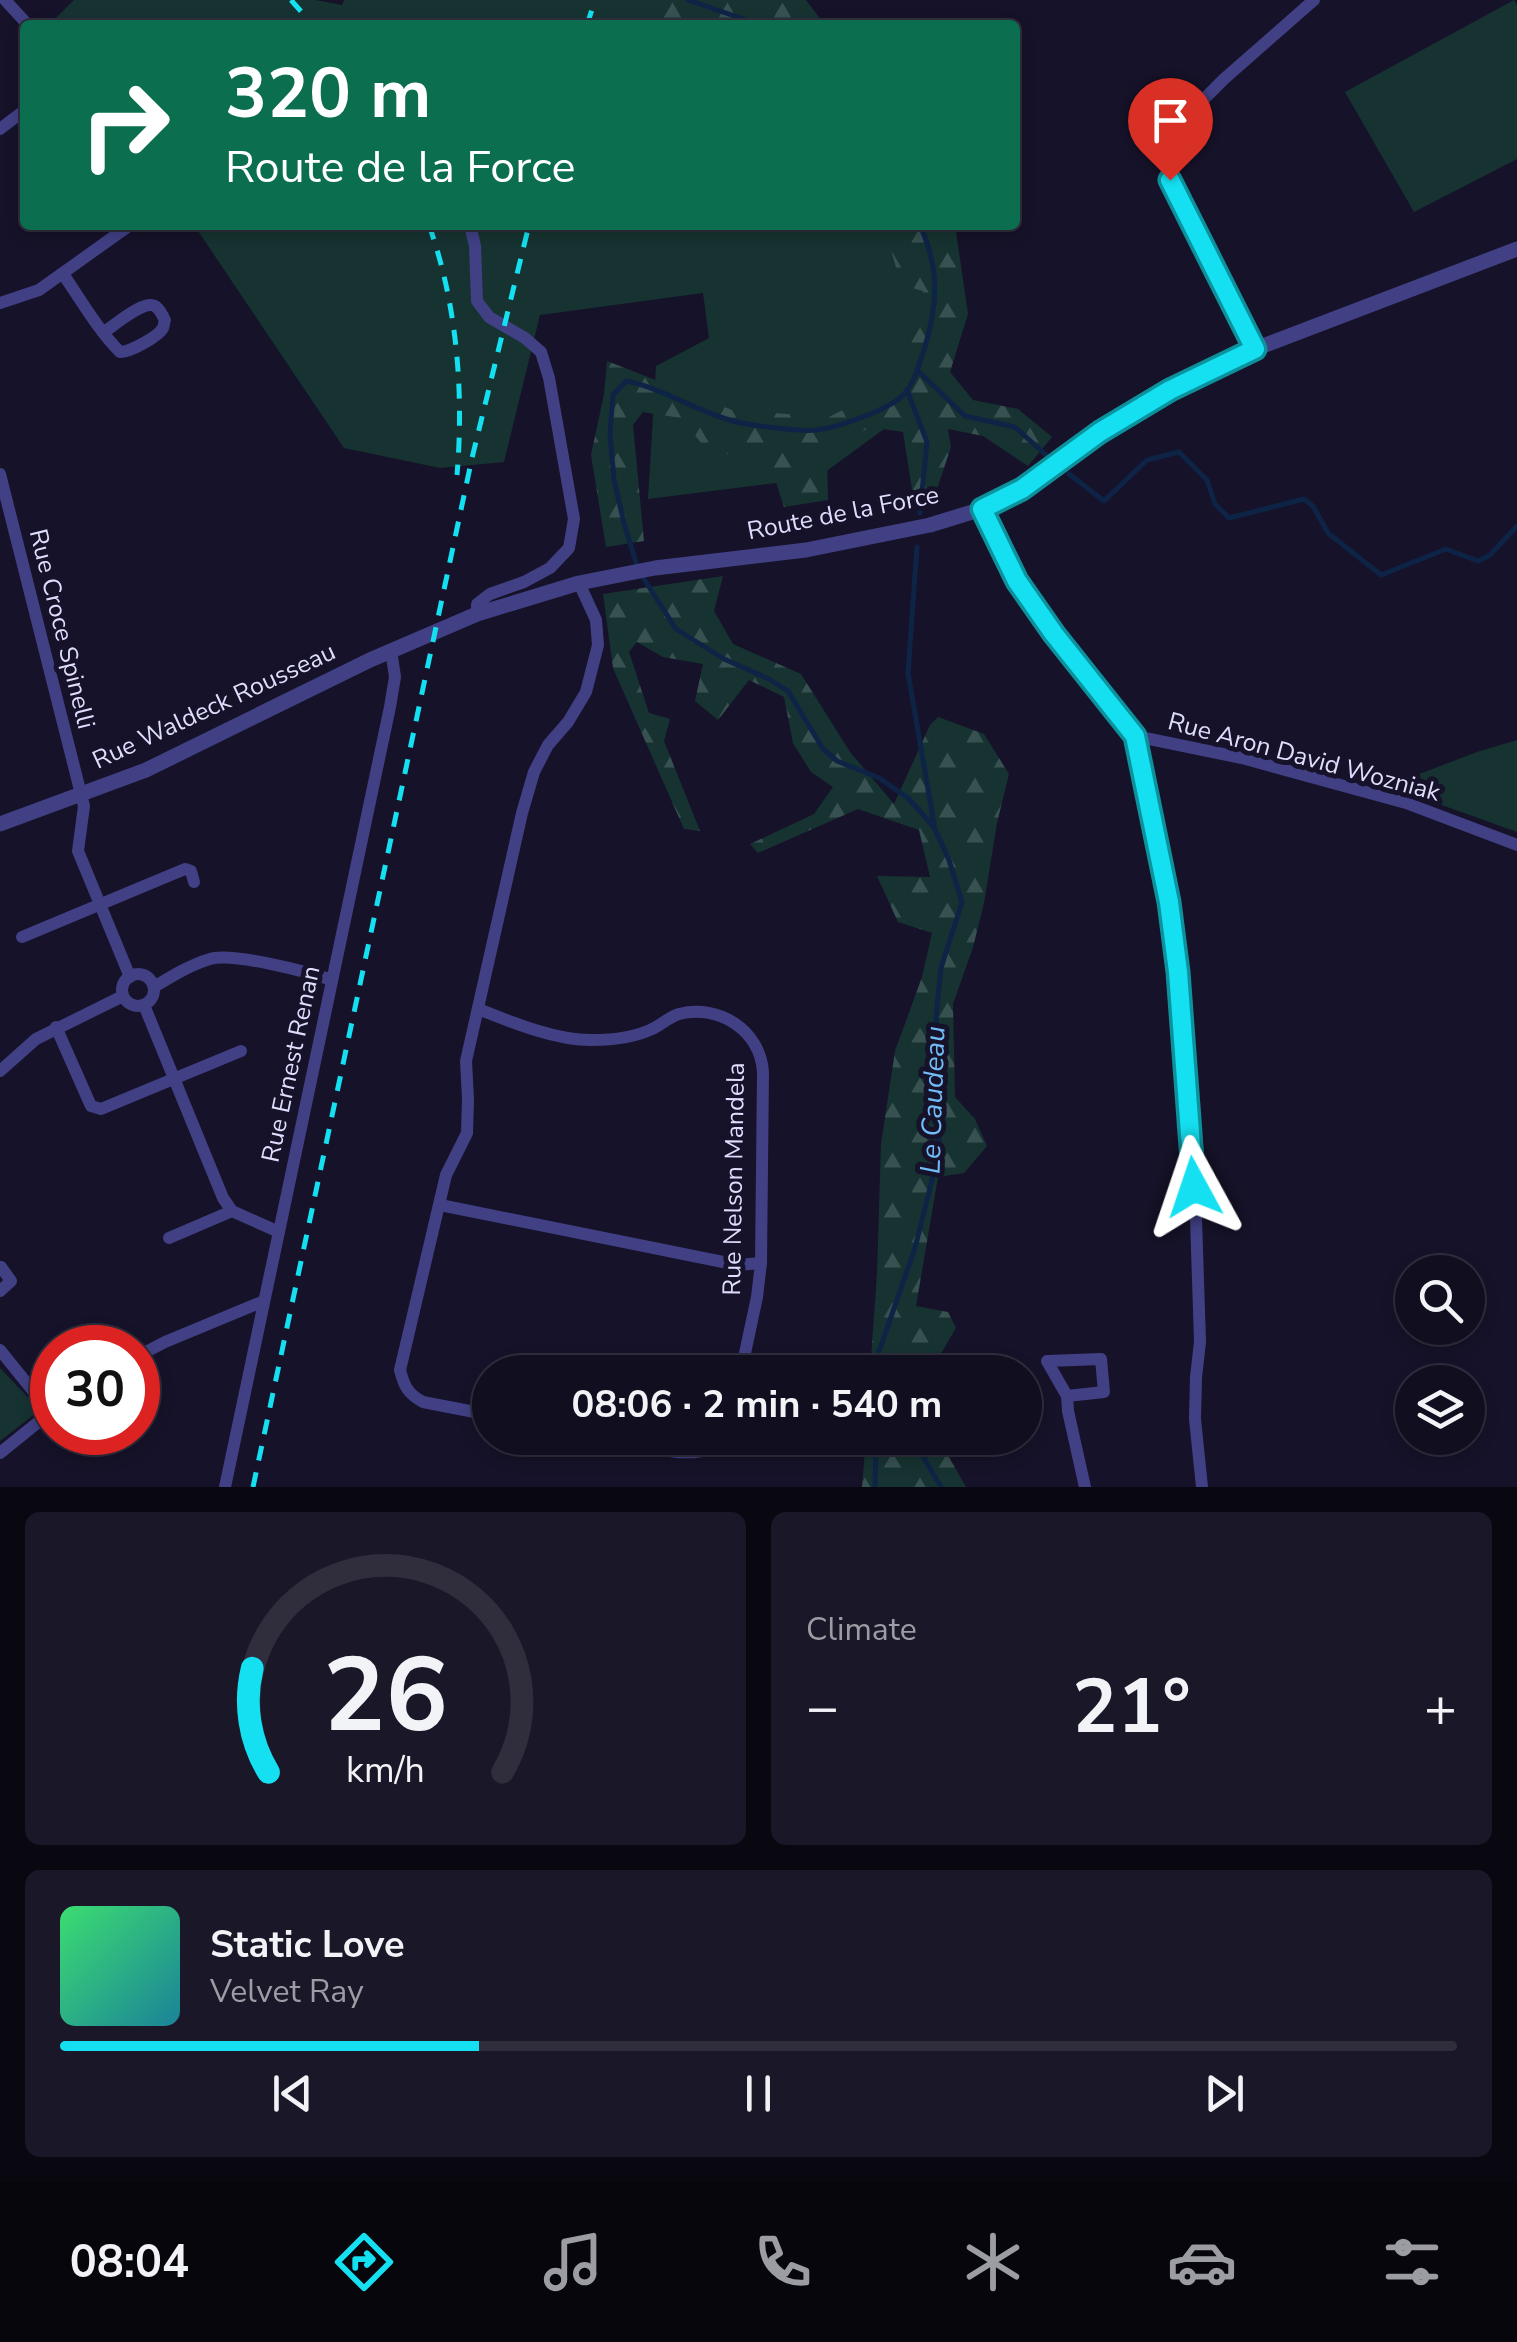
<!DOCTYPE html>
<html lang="en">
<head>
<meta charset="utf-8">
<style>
	body { margin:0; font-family:"Nunito Sans",sans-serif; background:#191728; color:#f1f3f6; height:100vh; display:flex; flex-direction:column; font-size:38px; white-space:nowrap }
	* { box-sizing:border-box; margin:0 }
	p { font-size:32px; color:#9c9ca4 }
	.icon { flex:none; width:55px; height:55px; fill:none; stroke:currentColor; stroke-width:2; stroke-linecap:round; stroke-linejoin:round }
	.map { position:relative; height:1487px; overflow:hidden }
	.panel { display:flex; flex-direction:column; gap:25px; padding:25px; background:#090811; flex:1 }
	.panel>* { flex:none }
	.hud { position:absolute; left:20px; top:20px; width:1000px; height:210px; border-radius:10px; box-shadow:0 5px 15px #0003,0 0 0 2px #302e3d; background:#0b6e4f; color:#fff; overflow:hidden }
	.buttons { position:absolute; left:1395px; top:1255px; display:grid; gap:20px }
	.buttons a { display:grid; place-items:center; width:90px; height:90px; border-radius:50%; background:#100e1f; box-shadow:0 5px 15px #0003,0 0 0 2px #302e3d; font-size:50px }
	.speed { position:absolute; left:30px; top:1325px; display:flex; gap:20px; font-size:50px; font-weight:700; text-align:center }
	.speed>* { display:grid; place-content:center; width:130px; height:130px; border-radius:50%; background:#100e1f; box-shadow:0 5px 15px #0003,0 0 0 2px #302e3d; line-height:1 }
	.speed .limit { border:15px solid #d22; background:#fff; color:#111 }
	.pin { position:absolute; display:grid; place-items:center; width:85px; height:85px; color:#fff; margin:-102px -42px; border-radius:50% 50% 50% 0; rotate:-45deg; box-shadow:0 0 10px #0007 }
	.pin .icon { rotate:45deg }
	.me { position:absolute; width:110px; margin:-55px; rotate:355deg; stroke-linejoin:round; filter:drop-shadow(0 0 8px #0008) }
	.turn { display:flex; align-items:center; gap:35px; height:210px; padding:0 40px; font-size:45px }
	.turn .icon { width:130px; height:130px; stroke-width:2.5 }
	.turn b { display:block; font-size:70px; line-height:85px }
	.big { font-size:75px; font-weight:700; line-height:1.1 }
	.panel .card { flex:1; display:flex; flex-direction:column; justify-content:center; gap:15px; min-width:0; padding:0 35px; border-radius:15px; background:#191728 }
	.panel .dial { align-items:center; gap:0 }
	.dial svg { height:260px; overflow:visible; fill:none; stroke:#302e3d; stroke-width:7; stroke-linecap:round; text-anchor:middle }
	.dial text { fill:#f1f3f6; stroke:none }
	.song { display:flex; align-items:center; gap:30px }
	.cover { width:120px; height:120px; border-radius:15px; background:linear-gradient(135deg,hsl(140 70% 55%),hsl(190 70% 35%)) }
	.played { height:10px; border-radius:5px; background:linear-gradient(90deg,#14e0f1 30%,#302e3d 30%) }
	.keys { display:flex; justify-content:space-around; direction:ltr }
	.heat { display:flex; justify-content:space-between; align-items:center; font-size:55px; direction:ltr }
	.panel .tiles { flex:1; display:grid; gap:25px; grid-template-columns:1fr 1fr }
	.card:last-child { grid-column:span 2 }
	.trip { position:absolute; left:472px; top:1355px; width:570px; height:100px; border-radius:50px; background:#100e1f; box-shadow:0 5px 15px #0003,0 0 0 2px #302e3d; font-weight:700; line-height:100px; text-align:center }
	.dock { display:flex; height:160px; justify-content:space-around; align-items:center; background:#06060c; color:#9c9ca4 }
	.dock .icon { width:70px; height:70px }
	.dock .active { color:#14e0f1 }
	.dock b { font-size:45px; color:#f1f3f6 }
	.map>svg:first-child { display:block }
</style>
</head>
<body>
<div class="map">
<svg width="1517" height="1487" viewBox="0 0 1517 1487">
	<defs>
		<pattern id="forest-firs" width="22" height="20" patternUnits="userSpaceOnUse" patternTransform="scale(2.5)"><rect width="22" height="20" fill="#163331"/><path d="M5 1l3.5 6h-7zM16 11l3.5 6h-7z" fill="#375050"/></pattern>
	</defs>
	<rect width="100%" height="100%" fill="#161229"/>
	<g fill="#163331">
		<path d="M74,0H315L342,5L344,0H806L825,25H60L56,18Z"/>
		<path d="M1514,0L1517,5V159L1414,212L1345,92Z"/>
		<path d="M194,225H940L943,386L817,478L648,499L656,366L709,338L703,293L540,315L504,462L440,468L344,448Z"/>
		<path d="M1517,740V832L1411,794L1414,776L1477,752Z"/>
		<path d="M0,1368L40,1410L0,1441Z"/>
	</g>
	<g fill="url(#forest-firs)">
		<path d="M620,0H787L807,25H678L618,4Z"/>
		<path d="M884,225H955L968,314L950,372L973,400L1018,409L1052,437L1028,466L983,436L948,429L951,447L933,501L914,502L903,432L870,427L827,452L828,500L784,507L767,454H710L681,418L643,412L633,425L644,541L606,547L591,455L604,394L607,361L732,410L829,417L894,384L909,349L923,291L901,285Z"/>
		<path d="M723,576L714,611L733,644L801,674L850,752L894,804L930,725L938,717L984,734L1009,774L997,823L984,903L973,947L953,1004L955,1097L975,1119L987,1146L964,1173L938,1177L916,1306L948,1312L956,1328L930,1372H870L877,1274L881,1144L895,1051L922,977L932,933L898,922L877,876L930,877L919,830L858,809L758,853L750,844L814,814L833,787L811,772L793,743L784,697L749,680L718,720L695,701L703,664L663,657L637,642L629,652L649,713L670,719L664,741L700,831L684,829L613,668L603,594Z"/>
		<path d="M866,1438H938L966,1487H862Z"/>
	</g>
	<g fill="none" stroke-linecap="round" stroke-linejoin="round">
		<g stroke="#0e2446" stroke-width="5">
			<path d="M688,0L749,21L752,25"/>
			<path d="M917,370L965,416L1015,427L1046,455"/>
			<path d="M907,390L927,442L920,513"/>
			<path d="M1069,474L1104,501L1147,460L1179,452L1207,480L1215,504L1229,518L1304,499L1313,506L1328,533L1381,575L1446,549L1478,561L1490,555L1517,526"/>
			<path d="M917,547L908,673L934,824"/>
			<path d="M637,566L624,523L614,480L610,433L613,395L626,381C663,388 695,411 733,421C748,425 801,432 816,430C837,428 884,411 900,398C914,386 918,367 924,350C938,304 940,270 920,225"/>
			<path d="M642,576L676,629L724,659L769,679L788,691L823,749L837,761L879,778L908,798L934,827L949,860L962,902L941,968L936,1017L941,1116L937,1160L915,1248L876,1360L878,1372"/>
			<path d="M912,1438L941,1487"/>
			<path d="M875,1487L876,1438"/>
		</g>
		<g stroke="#414085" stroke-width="12">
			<path d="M5,0L28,25"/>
			<path d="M0,129L25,110"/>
			<path d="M470,225L475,246L477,301L489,317L525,338L541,352L549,378L574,519L569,548L550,568L524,582L490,594L477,604V614"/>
			<path d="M63,274C81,300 98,330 120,352C130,352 158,337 163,328C164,326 164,322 165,320C162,315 160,309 155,306C143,300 115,325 104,332"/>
			<path d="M0,303L39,290L130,225"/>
			<path d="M1255,349L1170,181L1166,162L1168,143L1183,120L1224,79L1314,0"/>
			<path d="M0,474L84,806L78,851L130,977"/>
			<path d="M982,509L1017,581L1054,634L1135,736L1154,819L1169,902L1178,972L1195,1187L1200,1342L1196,1377L1195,1419L1202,1487"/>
			<path d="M1135,736L1242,758L1406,803L1517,845"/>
			<path d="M22,937L185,869L191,871L194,882"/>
			<circle cx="138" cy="990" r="16"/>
			<path d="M154,987C172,976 190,965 210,959C232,952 308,972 332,980"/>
			<path d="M144,1005L223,1198L232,1211L279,1232"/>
			<path d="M478,1009C511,1022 555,1040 591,1040C611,1040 634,1038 652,1029C661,1025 669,1017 679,1014C719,1004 760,1030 763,1072L761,1263L757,1297L741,1372"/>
			<path d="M56,1027L91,1106L101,1109L241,1051"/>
			<path d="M0,1071L36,1039L123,996"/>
			<path d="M440,1205L738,1265L761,1263"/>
			<path d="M169,1238L232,1211"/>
			<path d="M0,1291L11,1281L1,1267"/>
			<path d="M0,1350L50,1412"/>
			<path d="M138,1356L165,1342L264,1301"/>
			<path d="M1067,1396L1104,1392L1101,1359L1047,1361L1067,1396L1068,1411L1085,1487"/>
			<path d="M490,1415L423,1402C408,1394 404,1386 400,1370L446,1175L467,1133L468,1099L466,1061L522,813L534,772L548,745L568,722L586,692L598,645L596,620L579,583"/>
			<path d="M607,1438C639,1444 702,1467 724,1438"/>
			<path d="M0,1453L52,1411"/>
			<path d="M225,1487L390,707L395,677L391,650"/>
		</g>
		<path stroke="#414085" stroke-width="15" d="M0,824L146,770L370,660L477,614L579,583L655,568L806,550L930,525L982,509L1022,489L1100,432L1170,389L1255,349L1517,249"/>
		<g stroke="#14e0f1" stroke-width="5" stroke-dasharray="15 12" stroke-linecap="butt">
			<path d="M291,0L313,25"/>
			<path d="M587,25L595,0"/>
			<path d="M429,225C457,304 464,392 457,475"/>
			<path d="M253,1487L472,458L529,225"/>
		</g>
	</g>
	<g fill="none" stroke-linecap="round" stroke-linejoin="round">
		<defs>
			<path id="route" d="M1170,180L1255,349L1170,390L1100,432L1022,489L982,509L1017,581L1054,634L1135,736L1169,902L1178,972L1194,1187"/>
		</defs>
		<use href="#route" stroke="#0d929d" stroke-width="25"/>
		<use href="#route" stroke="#14e0f1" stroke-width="18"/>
	</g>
	<g text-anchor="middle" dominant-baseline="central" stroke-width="10" stroke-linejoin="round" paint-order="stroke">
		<g font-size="25" fill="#dfddfd" stroke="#161229">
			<text transform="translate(843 513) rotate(-11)">Route de la Force</text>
			<text transform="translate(62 629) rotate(76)">Rue Croce Spinelli</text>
			<text transform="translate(214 706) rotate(-25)">Rue Waldeck Rousseau</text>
			<text transform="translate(1304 757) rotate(15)">Rue Aron David Wozniak</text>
			<text transform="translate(291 1064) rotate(-78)">Rue Ernest Renan</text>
			<text transform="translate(734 1179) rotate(-89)">Rue Nelson Mandela</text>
		</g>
		<g font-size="28" font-style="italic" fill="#71bcf7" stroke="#161229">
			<text transform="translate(933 1100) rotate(-88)">Le Caudeau</text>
		</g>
	</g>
</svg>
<div class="buttons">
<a><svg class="icon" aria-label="search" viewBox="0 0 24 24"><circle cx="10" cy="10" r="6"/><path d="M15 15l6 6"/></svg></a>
<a><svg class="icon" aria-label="layers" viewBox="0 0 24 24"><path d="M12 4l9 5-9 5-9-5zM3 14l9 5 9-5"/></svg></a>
</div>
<div class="speed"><div class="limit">30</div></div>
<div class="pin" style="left:1170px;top:180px;background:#d93025"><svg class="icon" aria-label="arrive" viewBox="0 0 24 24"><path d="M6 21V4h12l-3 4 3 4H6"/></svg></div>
<svg class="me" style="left:1194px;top:1187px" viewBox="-20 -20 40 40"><path d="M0-17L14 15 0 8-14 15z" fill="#14e0f1" stroke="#fff" stroke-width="4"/></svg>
<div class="trip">08:06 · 2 min · 540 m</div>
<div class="hud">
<div class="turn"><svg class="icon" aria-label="right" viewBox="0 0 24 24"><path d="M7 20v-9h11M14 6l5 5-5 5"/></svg><div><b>320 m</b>Route de la Force</div></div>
</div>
</div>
<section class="panel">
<div class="tiles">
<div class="card dial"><svg viewBox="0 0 100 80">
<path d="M14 69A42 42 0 1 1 86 69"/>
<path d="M14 69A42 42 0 0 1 9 37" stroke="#14e0f1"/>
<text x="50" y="56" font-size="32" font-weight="700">26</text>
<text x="50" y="72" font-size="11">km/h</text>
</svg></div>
<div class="card"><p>Climate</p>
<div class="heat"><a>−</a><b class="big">21°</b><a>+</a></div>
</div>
<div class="card">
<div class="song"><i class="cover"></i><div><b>Static Love</b><p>Velvet Ray</p></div></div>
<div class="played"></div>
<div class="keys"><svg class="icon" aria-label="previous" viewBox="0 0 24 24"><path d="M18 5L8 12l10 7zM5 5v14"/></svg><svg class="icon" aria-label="pause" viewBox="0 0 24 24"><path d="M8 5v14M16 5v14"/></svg><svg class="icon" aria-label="next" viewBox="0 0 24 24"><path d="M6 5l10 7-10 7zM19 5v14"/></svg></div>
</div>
</div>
</section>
<nav class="dock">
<b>08:04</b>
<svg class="icon active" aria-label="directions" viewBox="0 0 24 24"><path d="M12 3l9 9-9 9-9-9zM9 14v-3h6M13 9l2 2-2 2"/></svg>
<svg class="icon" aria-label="music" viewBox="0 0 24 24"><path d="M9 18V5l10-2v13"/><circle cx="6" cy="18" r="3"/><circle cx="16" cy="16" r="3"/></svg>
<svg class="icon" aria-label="phone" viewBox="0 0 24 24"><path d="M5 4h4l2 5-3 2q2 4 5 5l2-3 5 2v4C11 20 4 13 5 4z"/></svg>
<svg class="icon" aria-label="climate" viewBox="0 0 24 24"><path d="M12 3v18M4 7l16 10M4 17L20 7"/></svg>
<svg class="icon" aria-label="car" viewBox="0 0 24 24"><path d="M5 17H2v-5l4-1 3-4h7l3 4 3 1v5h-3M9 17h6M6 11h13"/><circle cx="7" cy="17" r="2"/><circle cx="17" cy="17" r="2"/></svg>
<svg class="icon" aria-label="filters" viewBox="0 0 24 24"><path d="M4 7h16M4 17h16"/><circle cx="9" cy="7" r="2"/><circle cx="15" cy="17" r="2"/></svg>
</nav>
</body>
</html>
